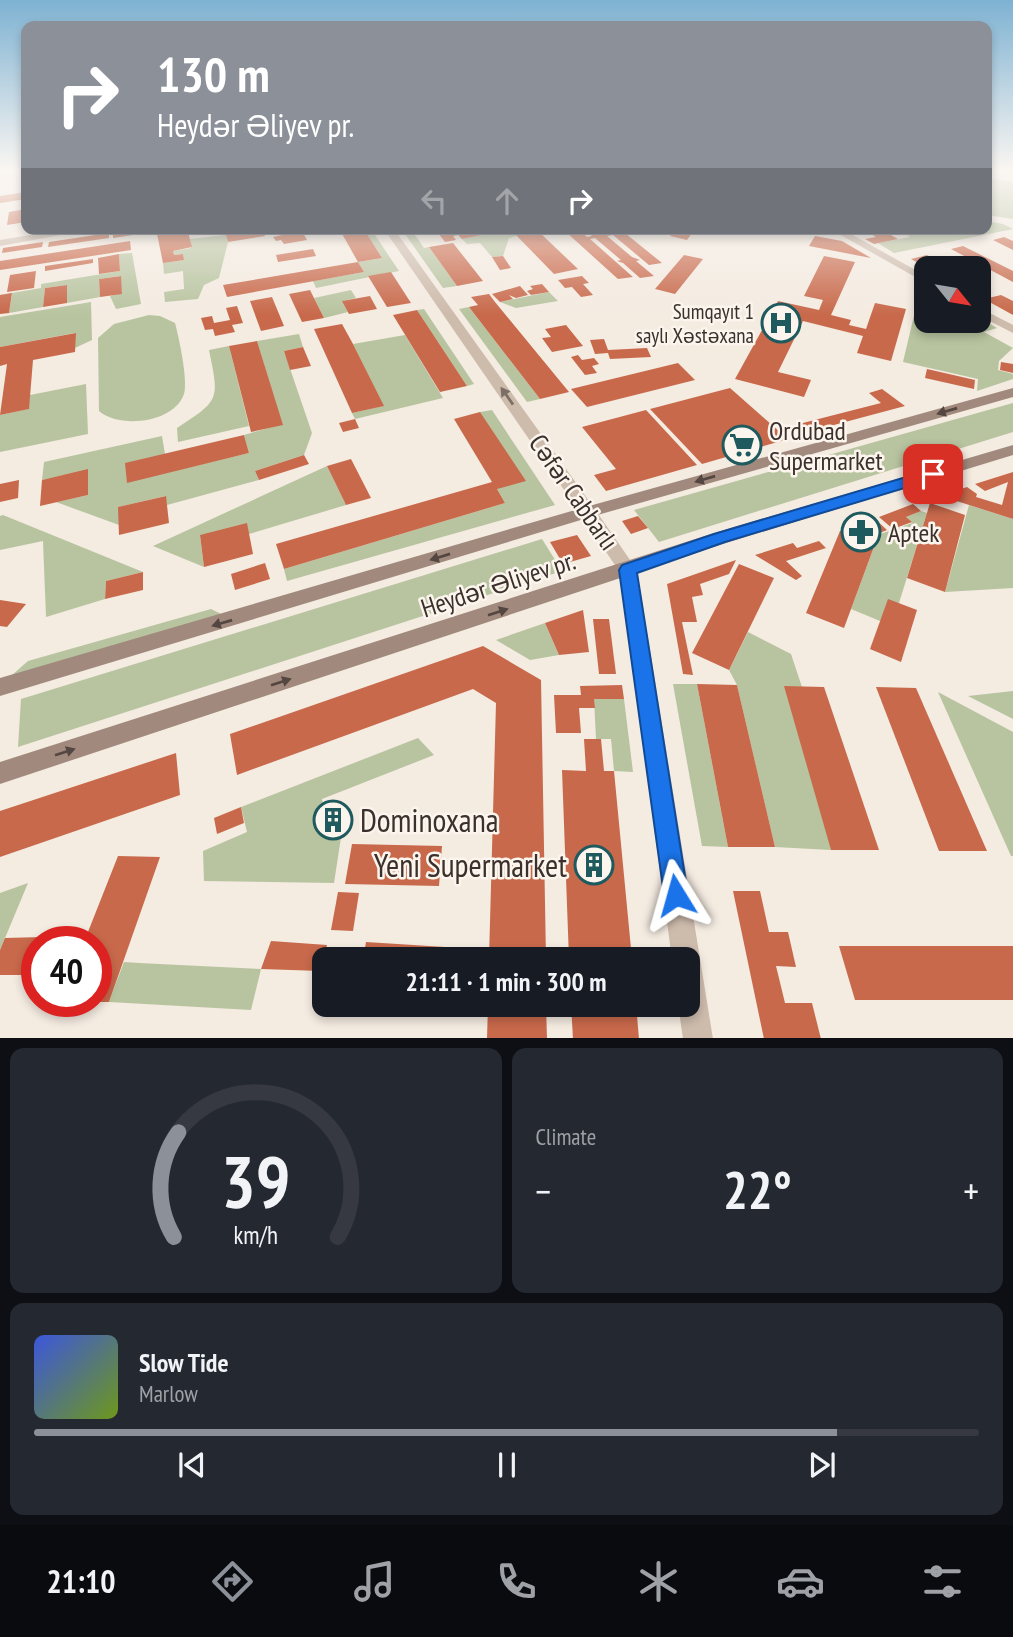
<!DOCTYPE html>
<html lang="en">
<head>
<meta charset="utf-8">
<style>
	body { margin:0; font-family:"PT Sans Narrow",sans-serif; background:#242831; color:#f1f3f6; height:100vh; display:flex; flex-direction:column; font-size:26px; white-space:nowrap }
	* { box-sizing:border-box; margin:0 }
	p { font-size:23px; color:#9ea1a6 }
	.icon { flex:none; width:38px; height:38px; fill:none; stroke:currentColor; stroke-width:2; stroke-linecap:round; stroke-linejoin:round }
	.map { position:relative; height:1038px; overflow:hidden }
	.sheet { display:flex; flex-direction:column; gap:10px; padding:10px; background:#0d0f14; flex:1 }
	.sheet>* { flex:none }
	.top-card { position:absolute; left:21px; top:21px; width:971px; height:214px; border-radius:14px; box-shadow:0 4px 10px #0003; background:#8c9099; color:#fff; overflow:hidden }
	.needle { width:46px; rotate:120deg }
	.buttons { position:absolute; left:914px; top:256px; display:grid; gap:14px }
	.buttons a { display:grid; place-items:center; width:77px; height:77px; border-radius:14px; background:#171b24; box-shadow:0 4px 10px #0003; font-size:35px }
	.speed { position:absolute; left:21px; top:926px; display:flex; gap:14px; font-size:35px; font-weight:700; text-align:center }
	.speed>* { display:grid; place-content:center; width:91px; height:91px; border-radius:50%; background:#171b24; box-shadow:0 4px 10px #0003; line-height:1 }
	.speed .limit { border:10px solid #d22; background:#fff; color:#111 }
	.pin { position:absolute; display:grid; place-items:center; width:60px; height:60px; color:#fff; margin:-30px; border-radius:14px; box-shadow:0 4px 10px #0006 }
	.me { position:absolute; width:77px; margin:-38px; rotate:352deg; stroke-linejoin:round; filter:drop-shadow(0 0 5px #0008) }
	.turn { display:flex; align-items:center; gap:24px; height:147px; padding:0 21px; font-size:32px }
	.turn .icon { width:91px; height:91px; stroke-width:2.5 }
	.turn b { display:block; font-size:49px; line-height:60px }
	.lanes { display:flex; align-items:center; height:66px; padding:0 21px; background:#0003; justify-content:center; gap:35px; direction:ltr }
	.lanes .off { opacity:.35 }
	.big { font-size:52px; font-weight:600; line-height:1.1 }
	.sheet .widget { flex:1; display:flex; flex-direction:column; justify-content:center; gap:10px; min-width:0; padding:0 24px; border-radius:14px; background:#242831 }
	.sheet .dial { align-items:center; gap:0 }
	.dial svg { height:182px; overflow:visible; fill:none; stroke:#363941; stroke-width:7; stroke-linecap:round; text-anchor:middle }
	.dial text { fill:#f1f3f6; stroke:none }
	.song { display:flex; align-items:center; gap:21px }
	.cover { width:84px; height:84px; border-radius:10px; background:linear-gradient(135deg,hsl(230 70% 55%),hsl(80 70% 35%)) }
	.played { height:7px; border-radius:4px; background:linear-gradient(90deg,#8c9099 85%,#363941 85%) }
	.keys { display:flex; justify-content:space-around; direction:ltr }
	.heat { display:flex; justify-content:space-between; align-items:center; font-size:38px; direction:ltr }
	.sheet .tiles { flex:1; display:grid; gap:10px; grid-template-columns:1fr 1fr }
	.widget:last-child { grid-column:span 2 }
	.trip { position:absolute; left:312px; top:947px; width:388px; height:70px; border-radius:14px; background:#171b24; box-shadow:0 4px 10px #0003; font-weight:600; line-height:70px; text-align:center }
	.tabs { display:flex; height:112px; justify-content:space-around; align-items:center; background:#090b0e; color:#9ea1a6 }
	.tabs .icon { width:49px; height:49px }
	.tabs .active { color:#8c9099 }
	.tabs b { font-size:32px; color:#f1f3f6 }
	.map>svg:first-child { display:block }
</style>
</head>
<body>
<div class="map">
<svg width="1013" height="1039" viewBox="0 0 1013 1039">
	<rect width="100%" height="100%" fill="#f4ebe1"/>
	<g fill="#b8c4a0">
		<path d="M987,177L1013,182V219L987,215Z"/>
		<path d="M987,221L1003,224L1013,229L894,253L878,243L910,237L904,233L922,229H987Z"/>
		<path d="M364,229H371L399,271L316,288L313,281L364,272L358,262L382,258Z"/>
		<path d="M494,229H499L503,234L510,232L509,230L528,229L531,232L509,238L503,256L492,257L480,243L467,244L462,239L495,232Z"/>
		<path d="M413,232L424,248L429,247L457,286L443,288L405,234Z"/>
		<path d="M226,235L228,242L219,278L204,285L198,299L165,302L164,292L184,289L183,271L164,274L163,263L184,260L183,254L174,255L173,251L191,248L190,239Z"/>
		<path d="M132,253L141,304L116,309L110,296L122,293L120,276L99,279L100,297L67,303V285L45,288L43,307L9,313L12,294L0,295L41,288V284L120,271L119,254Z"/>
		<path d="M921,286L926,287V320H978V317L997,328L984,332L1013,348L999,361L998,370L1013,374V379L977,391L978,379L903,362Z"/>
		<path d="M351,290L356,298L343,301L348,312L324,318L314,298Z"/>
		<path d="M549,292L558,301L516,308L500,302Z"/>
		<path d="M91,302L92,340L75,348V333L0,347V317Z"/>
		<path d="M469,307L540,399L527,402L459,309Z"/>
		<path d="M424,309L474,384L467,386L417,310Z"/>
		<path d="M149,315L160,316L175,323C179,338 188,380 184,394C174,423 120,429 99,411L98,338L114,324Z"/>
		<path d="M299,334L303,347L284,351L312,433L304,455L255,471L259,480L167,505L165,496L119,507V525L56,502L88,495V470L42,480L44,462L162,436L165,454L127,482L249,453L244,435L282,424L257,341Z"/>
		<path d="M405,335L443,398L355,419L352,413L383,406L353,344Z"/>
		<path d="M229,346L249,426L178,442L177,428C221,400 219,399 209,350Z"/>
		<path d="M86,384L88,434L0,452V415L28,409L30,395Z"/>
		<path d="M1013,403V432L659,542L634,510Z"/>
		<path d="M492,410L555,505L287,581L284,569L505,503L497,489L480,412Z"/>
		<path d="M327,466L346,505L249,534L200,535L204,567L153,546Z"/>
		<path d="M969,505L1013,519V588L945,592Z"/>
		<path d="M921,511L927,513L899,603L880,621L851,609L875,544L863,540L912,523L906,517Z"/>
		<path d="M3,515L143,572L106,581L105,599L46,617L43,541L0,550V516Z"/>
		<path d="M542,539L562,571L18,747L21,699Z"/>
		<path d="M211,609L223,615L11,676L28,661Z"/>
		<path d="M545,623L559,655L530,660L496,640Z"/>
		<path d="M748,632L791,654L802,687L831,850L775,847L737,685L729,670Z"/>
		<path d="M673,684H697L728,847L702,846Z"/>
		<path d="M1013,691V719L968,696Z"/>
		<path d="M938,692L1013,732V856H1011Z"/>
		<path d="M594,699H624L633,772L614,771L611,739H596Z"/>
		<path d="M418,738L434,755L322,799L329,835L342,831L334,883L204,881L203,851L247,832L241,807Z"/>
		<path d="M28,883L0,950V893Z"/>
		<path d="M124,962L139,963L261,969L251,1010L109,1002Z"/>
	</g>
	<g fill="#c8694b">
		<path d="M26,192V199L0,203V196Z"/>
		<path d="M26,209V222L7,225L9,212Z"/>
		<path d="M156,229H168L169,235L188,232L192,247L173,251L174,255L183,254L184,260L163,263Z"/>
		<path d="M290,229H316V231L303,233L307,240L284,244L281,240L276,241L273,237L292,233Z"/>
		<path d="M357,229H364L382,258L358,262L341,232Z"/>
		<path d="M469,229H494L496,232L462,239L458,235L453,236L456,240L445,242L439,234Z"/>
		<path d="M584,229H599L604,233L609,232L605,229H620L662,263L649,265L613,235L607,236L632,257L640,260L636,261L654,276L640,278L623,263L617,261L621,260L595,238L590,239L633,277L618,279L566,232L579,230L587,237L592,236Z"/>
		<path d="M676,229H695L687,240L670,236Z"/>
		<path d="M863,229H880L898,239L874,244L865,239L876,237Z"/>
		<path d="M132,230L133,235L113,238V233Z"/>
		<path d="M262,230L265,236L228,242L226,235Z"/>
		<path d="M538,231L578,269L554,274L516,235Z"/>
		<path d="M109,233V238L48,247L49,242Z"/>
		<path d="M815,236L842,241L871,258L809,246Z"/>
		<path d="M1004,237L1013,241V250L993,240Z"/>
		<path d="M130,241L131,250L0,270V261Z"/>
		<path d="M43,242L42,247L2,253L3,248Z"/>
		<path d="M453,243L483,281L457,286L429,247Z"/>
		<path d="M963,246L1013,271V282L951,249Z"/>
		<path d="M313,249L316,256L278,262L276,255Z"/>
		<path d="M119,254L120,271L99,274L98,258Z"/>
		<path d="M684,255L703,259L675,294L655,289Z"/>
		<path d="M927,255L950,268H927L911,259Z"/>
		<path d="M503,256L511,268L500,270L492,257Z"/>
		<path d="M824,256L855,262L831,315L851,320L849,325L866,329L875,303L906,309L891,361L857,353L863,336L803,321L778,372L811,380L804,397L735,379L778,301L819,310L823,300L804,296Z"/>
		<path d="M93,259V263L45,271V266Z"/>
		<path d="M358,262L364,272L227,297L223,285Z"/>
		<path d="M36,271L34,288L7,292L10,275Z"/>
		<path d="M391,272L411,303L387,307L368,276Z"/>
		<path d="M121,276L122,294L100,297L99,279Z"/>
		<path d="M582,276L589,283L583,284L593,295L581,297L572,287L565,288L558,280Z"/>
		<path d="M542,284L549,292L531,295L527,291L533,289L530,286Z"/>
		<path d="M67,285V303L43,307L45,288Z"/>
		<path d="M520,286L528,295L516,298L509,295L513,299L500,302L492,294Z"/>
		<path d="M310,290L324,318L302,322L289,294Z"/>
		<path d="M12,293L9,313L0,314V295Z"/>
		<path d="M489,294L495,302L569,392L540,399L469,307L478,305L471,297Z"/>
		<path d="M1001,295L1013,301V315L984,299Z"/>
		<path d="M370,296L377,309L349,314L342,301Z"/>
		<path d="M272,297L284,326L261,331L250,301Z"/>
		<path d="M237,306L243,323L232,325L235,332L215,336L213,329L205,330L201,318L212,316L214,323L230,320L226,308Z"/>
		<path d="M417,310L467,386L440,392L393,315Z"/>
		<path d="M342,324L353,344L384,406L352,413L314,329Z"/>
		<path d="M566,325L583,346L552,352L542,338L551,337L545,329Z"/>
		<path d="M76,333L75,352L33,360L29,409L0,415L7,364L0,366V347Z"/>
		<path d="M604,339L608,350L647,348L651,357L610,359L608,353L595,354L590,340Z"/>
		<path d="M257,341L283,425L251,432L229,346Z"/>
		<path d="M303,347L311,366L290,370L284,351Z"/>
		<path d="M578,355L582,360L594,358L599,364L592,366L597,373L585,375L571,357Z"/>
		<path d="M1001,362L1013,364V373L1000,370Z"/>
		<path d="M678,363L695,380L587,407L571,389Z"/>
		<path d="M927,369L975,380L974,389L925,378Z"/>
		<path d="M730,388L788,439L702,464L650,409Z"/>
		<path d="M882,389L905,406L804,433L795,425L881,403L869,393Z"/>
		<path d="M646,410L697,465L606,491L594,475L616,469L582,427Z"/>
		<path d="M480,412L526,481L497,489L505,503L284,569L276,544L492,482L454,419Z"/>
		<path d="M355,419L359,428L343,432L339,423Z"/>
		<path d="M244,435L249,453L127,483L125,463Z"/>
		<path d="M304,455L309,464L259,480L255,471Z"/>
		<path d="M351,459L371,498L346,505L327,466Z"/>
		<path d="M88,469V495L40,506L42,480Z"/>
		<path d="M1013,472V519L941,496L967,487L977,494L976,497L1002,505L1008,482L985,491L975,484Z"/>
		<path d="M19,480L18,498L0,502V484Z"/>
		<path d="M166,496L169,523L119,535L118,507Z"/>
		<path d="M930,503L965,515L945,592L907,578Z"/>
		<path d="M913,504L921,511L906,517L912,522L893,529L879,517Z"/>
		<path d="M638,516L648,528L631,534L622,521Z"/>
		<path d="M875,519L887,530L863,540L875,544L844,628L806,613L840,531Z"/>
		<path d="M247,523L253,554L204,567L200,535Z"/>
		<path d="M577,535L591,556L563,564L550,542Z"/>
		<path d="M819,541L826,548L786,561L802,576L796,580L755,555L793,543L797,548Z"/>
		<path d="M736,560L729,574L700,584L703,595L692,597L697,622H682L693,675L683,674L667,584Z"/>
		<path d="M265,563L270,579L235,590L231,574Z"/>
		<path d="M739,564L774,578L729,670L692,653Z"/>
		<path d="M143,572V590L105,599L106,581Z"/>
		<path d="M888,599L917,610L901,662L870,649Z"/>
		<path d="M0,600L26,604L7,627L0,626Z"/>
		<path d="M583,610L589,652L559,655L545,623Z"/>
		<path d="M593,619H609L616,674H599Z"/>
		<path d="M483,646L541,680L546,959H489L496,703L473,689L237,775L230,734Z"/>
		<path d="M697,684L737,685L775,847H728Z"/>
		<path d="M622,685L624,699H594L595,708H579L581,733H556L554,695H581L580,686Z"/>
		<path d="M784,686L824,687L879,850H831Z"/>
		<path d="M876,687L916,688L987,851H939Z"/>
		<path d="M584,739H601L604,771H614L632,959H569L562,770L586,771Z"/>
		<path d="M176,753L180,795L0,857V811Z"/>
		<path d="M337,806L342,831L329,835L324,810Z"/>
		<path d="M241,807L244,823L217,834L214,818Z"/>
		<path d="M352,844L442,846L439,886L345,884Z"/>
		<path d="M118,856L160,857L109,1002H96V942H84Z"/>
		<path d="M733,891H760L769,932H788L796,967L776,966L785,1003H812L821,1039H764Z"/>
		<path d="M338,892L359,893L353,931L331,930Z"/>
		<path d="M42,937L40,942H37V950L27,975H0V950L5,938Z"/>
		<path d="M271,941L327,945L321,971L261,969Z"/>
		<path d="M366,942L445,947L444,959H363Z"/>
		<path d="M839,946H1013V1000H855Z"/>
		<path d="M488,1004H546L547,1039H487Z"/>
		<path d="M571,1004H636L639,1039H573Z"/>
	</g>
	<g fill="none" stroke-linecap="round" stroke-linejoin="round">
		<g fill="#cdbbac" fill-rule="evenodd">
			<path d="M384,229H394L594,508L596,512L594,516H582Z"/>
			<path d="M830,229H842L926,276V283Z"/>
			<path d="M978,307L1013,325V333L978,315Z"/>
		</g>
		<g fill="#cdbbac" fill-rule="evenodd">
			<path d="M67,229H94L0,246V240Z"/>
			<path d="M588,506L594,508L637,570L713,1039H683L678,1004H688V959H672L619,571L579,512Z"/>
		</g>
		<g fill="#a18a7d" fill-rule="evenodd">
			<path d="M1013,388V397L594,516L0,696V678L582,508Z"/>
			<path d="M1013,445V455L726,543L0,784V762L714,533Z"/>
		</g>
	</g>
	<defs><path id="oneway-solid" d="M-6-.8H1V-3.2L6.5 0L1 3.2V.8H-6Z" transform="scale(1.75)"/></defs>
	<use fill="#7d6f65" href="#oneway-solid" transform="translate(507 396) rotate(-125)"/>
	<g fill="#544640">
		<use href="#oneway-solid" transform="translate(947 411) rotate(164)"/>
		<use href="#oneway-solid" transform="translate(705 479) rotate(164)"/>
		<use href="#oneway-solid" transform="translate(440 557) rotate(163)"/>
		<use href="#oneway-solid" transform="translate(498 612) rotate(-18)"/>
		<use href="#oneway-solid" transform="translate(222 623) rotate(164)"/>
		<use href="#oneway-solid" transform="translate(281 682) rotate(-18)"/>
		<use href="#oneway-solid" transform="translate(65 752) rotate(-18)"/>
	</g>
	<linearGradient id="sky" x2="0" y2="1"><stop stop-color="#7eb2d2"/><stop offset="0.54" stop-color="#faf6f2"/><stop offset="1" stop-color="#faf6f2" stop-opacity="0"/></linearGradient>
	<rect width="1013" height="315" fill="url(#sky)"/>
	<path fill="#1a73e8" stroke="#114b97" stroke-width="2" d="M933,469L938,471L940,474L938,478L725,542L637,573L688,895L685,903L676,907L668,903L664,895L619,570L622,565L714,534Z"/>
	<defs>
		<symbol id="hospital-ring" viewBox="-11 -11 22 22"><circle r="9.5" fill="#fbf5ee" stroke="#1f5a5e" stroke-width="1.5"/><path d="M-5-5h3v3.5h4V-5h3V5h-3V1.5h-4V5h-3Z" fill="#1f5a5e"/></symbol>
		<symbol id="supermarket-ring" viewBox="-11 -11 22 22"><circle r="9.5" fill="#fbf5ee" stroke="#1f5a5e" stroke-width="1.5"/><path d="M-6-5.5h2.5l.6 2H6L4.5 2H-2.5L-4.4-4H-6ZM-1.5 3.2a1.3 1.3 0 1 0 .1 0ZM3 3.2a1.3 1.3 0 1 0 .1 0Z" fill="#1f5a5e"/></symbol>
		<symbol id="pharmacy-ring" viewBox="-11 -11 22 22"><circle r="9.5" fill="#fbf5ee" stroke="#1f5a5e" stroke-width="1.5"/><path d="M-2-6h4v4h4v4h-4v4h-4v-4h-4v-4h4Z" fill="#1f5a5e"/></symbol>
		<symbol id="building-ring" viewBox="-11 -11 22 22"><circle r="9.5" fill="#fbf5ee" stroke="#1f5a5e" stroke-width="1.5"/><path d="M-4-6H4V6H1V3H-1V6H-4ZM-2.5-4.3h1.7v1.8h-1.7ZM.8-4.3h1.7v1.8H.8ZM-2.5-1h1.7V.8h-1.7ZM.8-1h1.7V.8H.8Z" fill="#1f5a5e"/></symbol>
	</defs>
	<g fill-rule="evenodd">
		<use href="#hospital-ring" x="759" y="301" width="44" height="44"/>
		<use href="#supermarket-ring" x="720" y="423" width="44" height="44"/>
		<use href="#pharmacy-ring" x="839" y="510" width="44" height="44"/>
		<use href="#building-ring" x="311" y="798" width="44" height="44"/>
		<use href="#building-ring" x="572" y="843" width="44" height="44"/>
	</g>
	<g text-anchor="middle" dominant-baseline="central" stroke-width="5" stroke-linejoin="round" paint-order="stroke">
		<g font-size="21" fill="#3b302b" stroke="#fbf5ee" text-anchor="end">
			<text x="754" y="311">Sumqayıt 1<tspan x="754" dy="24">saylı Xəstəxana</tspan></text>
		</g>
		<g font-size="26" fill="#3b302b" stroke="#fbf5ee" text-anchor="start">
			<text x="769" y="430">Ordubad<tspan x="769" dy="30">Supermarket</tspan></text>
			<text x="888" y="532">Aptek</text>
		</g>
		<g font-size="26" fill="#3b302b" stroke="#fbf5ee">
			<text transform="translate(574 492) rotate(55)">Cəfər Cabbarlı</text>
			<text transform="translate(498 584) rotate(-18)">Heydər Əliyev pr.</text>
		</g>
		<g font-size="32" fill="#3b302b" stroke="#fbf5ee" text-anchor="start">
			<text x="360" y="820">Dominoxana</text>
			<text x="567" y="865" text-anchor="end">Yeni Supermarket</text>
		</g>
	</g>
</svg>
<div class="buttons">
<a><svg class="needle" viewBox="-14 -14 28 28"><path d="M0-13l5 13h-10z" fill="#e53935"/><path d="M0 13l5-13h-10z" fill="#9ea1a6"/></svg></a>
</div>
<div class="speed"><div class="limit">40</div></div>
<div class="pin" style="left:933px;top:474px;background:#d93025"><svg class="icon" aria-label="arrive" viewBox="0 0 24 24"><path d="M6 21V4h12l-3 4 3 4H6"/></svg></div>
<svg class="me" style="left:676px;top:895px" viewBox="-20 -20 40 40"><path d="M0-17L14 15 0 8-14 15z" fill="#1a73e8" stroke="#fff" stroke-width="4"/></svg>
<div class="trip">21:11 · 1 min · 300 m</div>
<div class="top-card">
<div class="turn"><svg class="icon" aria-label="right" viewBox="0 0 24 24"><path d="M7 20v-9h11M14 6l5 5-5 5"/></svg><div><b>130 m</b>Heydər Əliyev pr.</div></div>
<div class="lanes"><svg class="icon off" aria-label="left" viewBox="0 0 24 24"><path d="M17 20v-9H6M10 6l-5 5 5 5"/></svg><svg class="icon off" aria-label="ahead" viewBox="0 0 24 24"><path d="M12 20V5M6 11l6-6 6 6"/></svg><svg class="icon" aria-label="right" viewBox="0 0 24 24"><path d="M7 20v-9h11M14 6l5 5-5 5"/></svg></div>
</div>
</div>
<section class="sheet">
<div class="tiles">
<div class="widget dial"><svg viewBox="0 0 100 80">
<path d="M14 69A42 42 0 1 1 86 69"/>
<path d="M14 69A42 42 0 0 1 16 23" stroke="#8c9099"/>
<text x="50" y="56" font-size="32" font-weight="700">39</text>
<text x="50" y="72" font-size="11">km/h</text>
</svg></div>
<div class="widget"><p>Climate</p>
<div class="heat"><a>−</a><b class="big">22°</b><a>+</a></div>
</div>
<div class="widget">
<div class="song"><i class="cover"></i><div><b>Slow Tide</b><p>Marlow</p></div></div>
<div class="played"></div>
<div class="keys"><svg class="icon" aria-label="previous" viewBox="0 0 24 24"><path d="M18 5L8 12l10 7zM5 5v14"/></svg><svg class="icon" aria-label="pause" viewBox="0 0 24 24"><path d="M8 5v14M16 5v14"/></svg><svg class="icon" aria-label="next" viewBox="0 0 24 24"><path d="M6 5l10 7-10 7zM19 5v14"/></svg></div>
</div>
</div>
</section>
<nav class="tabs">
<b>21:10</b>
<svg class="icon active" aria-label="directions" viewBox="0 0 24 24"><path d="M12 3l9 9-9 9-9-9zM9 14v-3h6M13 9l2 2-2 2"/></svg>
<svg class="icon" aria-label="music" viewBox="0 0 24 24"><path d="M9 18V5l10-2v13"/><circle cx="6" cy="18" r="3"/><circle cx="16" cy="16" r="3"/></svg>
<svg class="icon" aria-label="phone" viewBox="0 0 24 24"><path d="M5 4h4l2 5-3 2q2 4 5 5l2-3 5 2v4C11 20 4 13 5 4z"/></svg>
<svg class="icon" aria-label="climate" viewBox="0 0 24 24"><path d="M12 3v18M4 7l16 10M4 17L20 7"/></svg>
<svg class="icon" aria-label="car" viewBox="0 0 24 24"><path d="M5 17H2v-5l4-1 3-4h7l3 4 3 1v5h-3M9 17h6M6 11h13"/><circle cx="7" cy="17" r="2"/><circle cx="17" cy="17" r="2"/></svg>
<svg class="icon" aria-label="filters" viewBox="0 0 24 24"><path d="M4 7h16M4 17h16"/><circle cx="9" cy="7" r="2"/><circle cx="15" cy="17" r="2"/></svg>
</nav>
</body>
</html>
